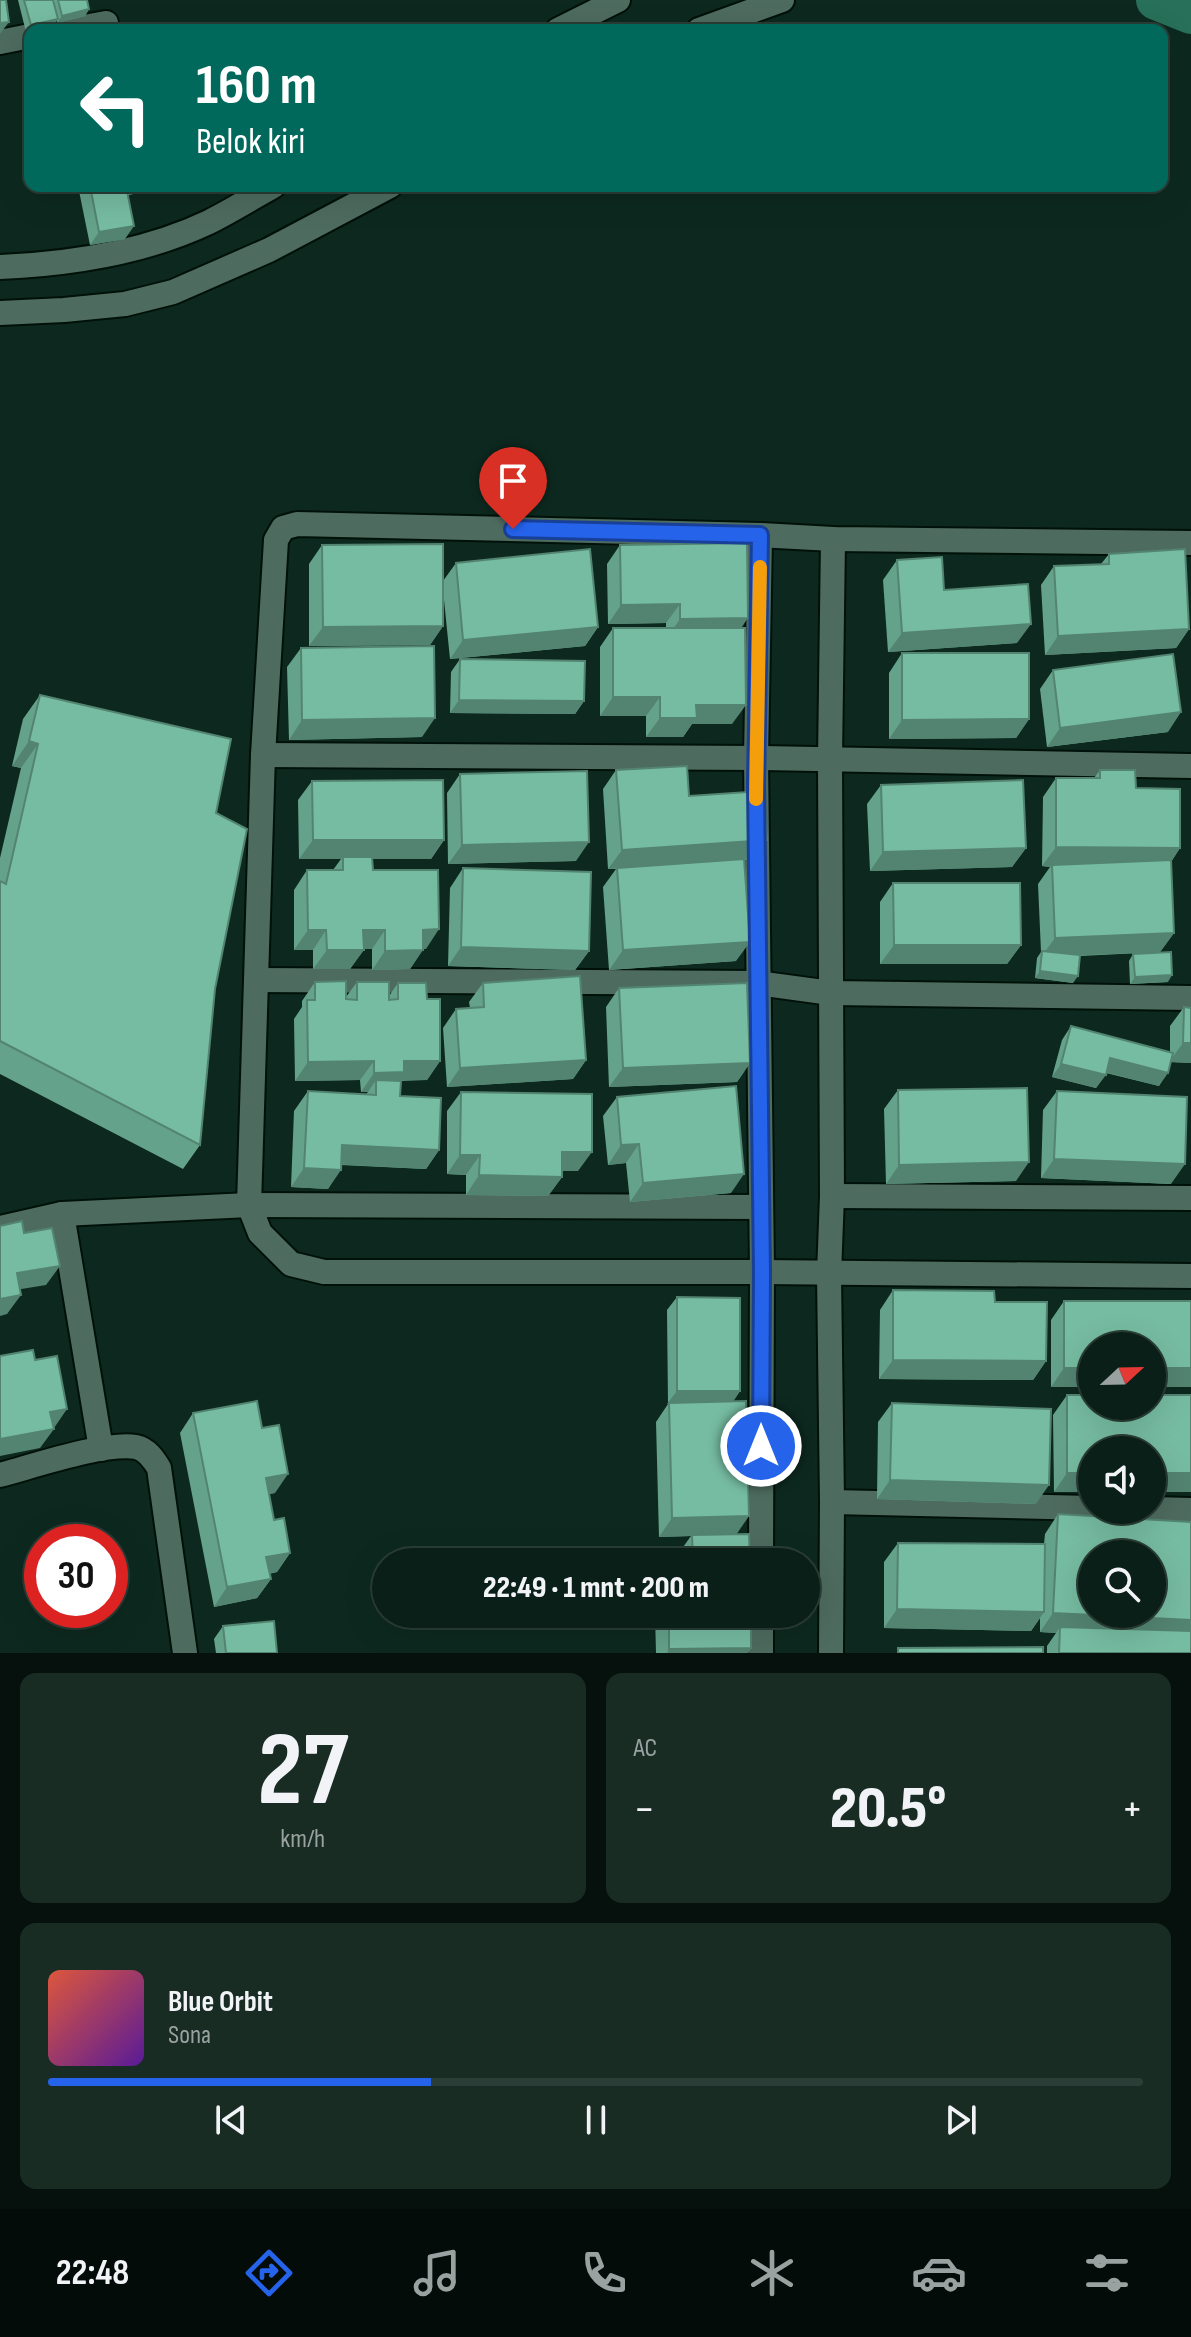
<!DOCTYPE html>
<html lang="id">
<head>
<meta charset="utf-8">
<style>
	body { margin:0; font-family:"Sofia Sans Condensed",sans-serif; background:#182c24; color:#f1f3f6; height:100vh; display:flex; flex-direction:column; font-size:30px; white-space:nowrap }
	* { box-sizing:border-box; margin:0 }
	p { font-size:26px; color:#99a2a1 }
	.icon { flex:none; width:44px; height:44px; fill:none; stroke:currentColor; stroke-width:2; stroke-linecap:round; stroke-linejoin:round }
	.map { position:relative; height:1653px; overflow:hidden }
	.details { display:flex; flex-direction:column; gap:20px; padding:20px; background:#06110d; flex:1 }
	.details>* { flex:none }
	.banner { position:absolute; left:24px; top:24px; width:1144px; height:168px; border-radius:16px; box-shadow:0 8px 32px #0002,0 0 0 2px #2a3d36; background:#00695c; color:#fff; overflow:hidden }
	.needle { width:52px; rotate:68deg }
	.fabs { position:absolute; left:1078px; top:1332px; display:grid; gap:16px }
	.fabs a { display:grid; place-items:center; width:88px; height:88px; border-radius:50%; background:#0a1f17; box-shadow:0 8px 32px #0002,0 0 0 2px #2a3d36; font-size:40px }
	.speed { position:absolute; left:24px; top:1524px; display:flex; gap:16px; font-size:40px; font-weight:700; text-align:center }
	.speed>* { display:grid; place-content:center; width:104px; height:104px; border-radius:50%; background:#0a1f17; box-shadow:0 8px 32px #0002,0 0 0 2px #2a3d36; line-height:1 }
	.speed .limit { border:12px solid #d22; background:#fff; color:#111 }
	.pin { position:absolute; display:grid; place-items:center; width:68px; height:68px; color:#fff; margin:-82px -34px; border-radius:50% 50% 50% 0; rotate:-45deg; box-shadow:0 0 8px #0007 }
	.pin .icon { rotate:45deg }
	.me { position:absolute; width:88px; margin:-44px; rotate:0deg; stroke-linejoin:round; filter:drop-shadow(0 0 6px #0008) }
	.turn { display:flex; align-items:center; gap:28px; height:168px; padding:0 40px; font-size:36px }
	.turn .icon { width:104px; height:104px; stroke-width:2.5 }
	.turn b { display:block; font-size:56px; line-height:68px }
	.big { font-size:60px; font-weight:800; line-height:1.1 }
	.details .tile { flex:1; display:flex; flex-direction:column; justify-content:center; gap:12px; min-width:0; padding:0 28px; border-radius:16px; background:#182c24 }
	.details .dial { align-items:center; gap:0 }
	.dial b { font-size:104px; line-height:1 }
	.song { display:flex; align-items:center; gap:24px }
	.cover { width:96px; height:96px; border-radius:12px; background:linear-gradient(135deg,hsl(10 70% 55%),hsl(270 70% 35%)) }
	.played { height:8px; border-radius:4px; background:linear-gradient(90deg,#2563eb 35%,#2a3d36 35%) }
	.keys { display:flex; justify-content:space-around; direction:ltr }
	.heat { display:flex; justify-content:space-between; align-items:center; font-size:44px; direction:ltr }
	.details .tiles { flex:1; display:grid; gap:20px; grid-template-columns:1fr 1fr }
	.tile:last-child { grid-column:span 2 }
	.trip { position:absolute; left:372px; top:1548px; width:448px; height:80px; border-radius:40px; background:#0a1f17; box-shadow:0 8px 32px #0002,0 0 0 2px #2a3d36; font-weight:800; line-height:80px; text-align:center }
	.tab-bar { display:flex; height:128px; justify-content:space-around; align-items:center; background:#040c09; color:#99a2a1 }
	.tab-bar .icon { width:56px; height:56px }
	.tab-bar .on { color:#2563eb }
	.tab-bar b { font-size:36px; color:#f1f3f6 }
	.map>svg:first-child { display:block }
</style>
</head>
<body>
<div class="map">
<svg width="1191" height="1653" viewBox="0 0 1191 1653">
	<rect width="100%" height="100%" fill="#0d291f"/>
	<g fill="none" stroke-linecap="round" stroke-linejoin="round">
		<path stroke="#287059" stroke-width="40" d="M1156,0L1191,14"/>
		<defs>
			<g id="street">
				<path d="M68,30L106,23"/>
				<path d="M0,42L30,36"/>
				<path d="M760,535L756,758L762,1272L761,1562"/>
				<path d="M1191,543L833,539L760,535L297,524L283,528L276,540L263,755L249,1205L260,1233L291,1264L324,1272H762L1191,1276"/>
				<path d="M263,755L756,758L1191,766"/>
				<path d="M256,980L757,983L831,993L1191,998"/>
				<path d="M832,1196L1191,1198"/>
				<path d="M62,1214L101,1449"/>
				<path d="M0,1228L62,1214L249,1205L761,1207"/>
				<path d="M0,1475C34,1466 104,1442 136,1447C147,1449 154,1460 159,1468L185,1653"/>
				<path d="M832,1502L1092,1508"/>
				<path d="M1152,1509L1191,1510"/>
				<path d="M761,1653V1614"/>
				<path d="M831,1653L832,1502L829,1274L832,1196L830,759L833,539"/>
			</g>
			<g id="secondary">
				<path d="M558,30L618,0"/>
				<path d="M699,30L782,0"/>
				<path d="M0,267C71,264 144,253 209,222C231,211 252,198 273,186"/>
				<path d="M0,313L64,310L125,304L173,292L269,250L390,186"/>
			</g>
		</defs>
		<use href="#street" stroke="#001109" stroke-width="28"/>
		<use href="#secondary" stroke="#001109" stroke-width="28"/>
		<use href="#street" stroke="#4e6b5f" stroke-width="24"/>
		<use href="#secondary" stroke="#4e6b5f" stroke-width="24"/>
	</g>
	<g fill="#65a28b">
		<path d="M18,0H87L89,9L85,16L57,23V20L53,26L26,32Z"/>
		<path d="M78,186H139L133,194L128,195L125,239L90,245Z"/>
		<path d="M322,545L443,581L456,563L598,627L585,646L450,659L443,590V626L430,645L309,646V564Z"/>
		<path d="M620,545L742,628L732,724H692L683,737H646V716H600V647L613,628H666V623L608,624L607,564Z"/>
		<path d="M1109,554L1189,629L1176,648L1045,655L1041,585L1054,566L1101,564Z"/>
		<path d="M897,560L944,590L1017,643L888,652L883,580Z"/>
		<path d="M301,648L422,737L289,740L287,667Z"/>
		<path d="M902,653L1029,719L1016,738L889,739V673Z"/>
		<path d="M460,659L584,701L575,714L450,713L451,672Z"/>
		<path d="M1053,670L1168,732L1047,747L1040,689Z"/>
		<path d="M40,695L216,813L215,989L200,1145L183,1169L0,1074V858L21,768L12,766L23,719Z"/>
		<path d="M616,770L689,796L753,859L744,860L736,961L609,970L603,887L616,869H608L603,789Z"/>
		<path d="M1100,770L1136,788L1180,848L1171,862L1174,933L1160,952L1080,956L1073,983L1035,978L1037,958L1041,952L1038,884L1050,867L1042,866L1043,797L1056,778H1094Z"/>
		<path d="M460,774L576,861L448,864L447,793Z"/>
		<path d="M312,781L444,840L431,859H372L373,870L426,949H423L410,969L372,970V949H364L350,969H313V950H294V890L307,870H333L341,859H299L298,800Z"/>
		<path d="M881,785L1026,848L1012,867L870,871L867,804Z"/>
		<path d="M463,868L589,951L575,970L448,966L450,888Z"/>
		<path d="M893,883L1021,945L1007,964H880V902Z"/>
		<path d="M1133,954L1168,982L1130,984L1129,961Z"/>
		<path d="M315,982L346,997L357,982L389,996L398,983L427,999L440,1061L427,1080L398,1081L400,1096L439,1150L426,1169L341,1165L328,1189L291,1187L294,1111L308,1091L366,1094L368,1092H361L360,1080L295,1081L294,1019L302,1007V1001Z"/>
		<path d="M483,983L586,1060L573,1079L447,1087L443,1028L456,1009L470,1008L469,1002Z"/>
		<path d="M619,988L750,1063L737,1082L609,1087L606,1007Z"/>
		<path d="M1184,1007L1191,1063L1171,1062L1159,1086L1106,1073L1096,1088L1052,1077L1062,1040L1071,1026L1170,1052V1026Z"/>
		<path d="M898,1090L1016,1181L886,1184L884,1109Z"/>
		<path d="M1057,1091L1171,1184L1041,1178L1043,1110Z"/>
		<path d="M461,1092L578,1171H562V1177L548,1196L466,1195V1175L447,1174V1111Z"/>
		<path d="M617,1097L731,1193L630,1202L626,1163L608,1165L603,1116Z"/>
		<path d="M893,1290L995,1302L1046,1361L1033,1380L879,1379L880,1310Z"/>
		<path d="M677,1297L740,1391L733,1401L736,1534L750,1562H679L678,1554L691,1536L659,1537L656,1422L668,1404L667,1310Z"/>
		<path d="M1064,1301H1191V1387H1152V1346L1051,1387V1320Z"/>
		<path d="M1067,1395H1191V1492H1152V1450L1054,1492L1053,1415Z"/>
		<path d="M892,1403L1036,1504L877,1499L878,1422Z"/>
		<path d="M193,1413L275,1493L269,1494L274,1520L290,1553L277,1572L269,1574L271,1579L257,1598L214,1607L180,1433Z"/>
		<path d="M1058,1514L1191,1653H1047V1646L1056,1633L1040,1632V1618L1031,1631L884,1628V1562L898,1543L1044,1544L1045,1534Z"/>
		<path d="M655,1614H751V1648L748,1653H656Z"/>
		<path d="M223,1626L277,1653H216L214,1639Z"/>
	</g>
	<g fill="#538471">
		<path d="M89,9L85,16L57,23L62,16Z"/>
		<path d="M58,19L53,26L26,32L31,25Z"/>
		<path d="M9,22L0,34V23Z"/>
		<path d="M125,186H139L133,194L117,198Z"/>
		<path d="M134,226L125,239L90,245L99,232Z"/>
		<path d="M680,604L666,623L608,624L621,605Z"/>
		<path d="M748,618L735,637L667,638L680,619Z"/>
		<path d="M1031,624L1017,643L888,652L902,633Z"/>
		<path d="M443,626L430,645L309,646L323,627Z"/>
		<path d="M598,627L585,646L450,659L463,640Z"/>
		<path d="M1189,629L1176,648L1045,655L1058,636Z"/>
		<path d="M613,697H660L646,716H600Z"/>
		<path d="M459,700L584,701L575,714L450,713Z"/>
		<path d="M696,705H746L732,724H692L683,737H646L660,718Z"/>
		<path d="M1181,712L1168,732L1047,747L1060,728Z"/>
		<path d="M435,718L422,737L289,740L302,720Z"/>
		<path d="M1029,719L1016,738L889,739L902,720Z"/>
		<path d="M29,741L38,744L21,768L12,766Z"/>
		<path d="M313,840H444L431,859H343V857L341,859H299Z"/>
		<path d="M767,840L753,859L608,869L622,850Z"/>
		<path d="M589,842L576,861L448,864L462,845Z"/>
		<path d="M1056,847L1180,848L1167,868L1052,865L1050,867L1042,866Z"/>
		<path d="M1026,848L1012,867L870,871L883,852Z"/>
		<path d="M439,929L426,949H409L423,930Z"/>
		<path d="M308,930H326L313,950H294Z"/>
		<path d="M363,930H385L372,949H350Z"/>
		<path d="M1174,933L1160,952L1041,957L1055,938Z"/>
		<path d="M750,942L736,961L609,970L623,950Z"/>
		<path d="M894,945H1021L1007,964H880Z"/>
		<path d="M461,947L589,951L575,970L448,966Z"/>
		<path d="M327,950H364L350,969H313Z"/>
		<path d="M423,950L410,969L372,970L385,951Z"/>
		<path d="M1040,971L1078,976L1073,983L1035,978Z"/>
		<path d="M1172,975L1168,982L1130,984L1135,977Z"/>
		<path d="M1183,1043H1191V1063L1169,1062Z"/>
		<path d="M1110,1058L1168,1073L1159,1086L1100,1071Z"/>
		<path d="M586,1060L573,1079L447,1087L460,1068Z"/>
		<path d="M374,1061L360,1080L295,1081L308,1062Z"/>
		<path d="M404,1061H440L427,1080H376L368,1092H361L374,1073Z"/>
		<path d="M750,1063L737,1082L609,1087L623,1068Z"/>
		<path d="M1061,1064L1106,1075L1096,1088L1052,1077Z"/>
		<path d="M639,1144L626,1163L608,1165L621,1145Z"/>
		<path d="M342,1145L439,1150L426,1169L329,1164Z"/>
		<path d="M562,1152H592L578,1171H548Z"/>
		<path d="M460,1155H480L466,1175L447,1174Z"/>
		<path d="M1054,1159L1185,1164L1171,1184L1041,1178Z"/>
		<path d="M1029,1162L1016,1181L886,1184L899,1165Z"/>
		<path d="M304,1168L341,1170L328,1189L291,1187Z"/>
		<path d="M744,1174L731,1193L630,1202L643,1183Z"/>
		<path d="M479,1175L562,1177L548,1196L466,1195Z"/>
		<path d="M60,1266L46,1285L3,1292L17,1273Z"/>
		<path d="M21,1295L7,1314L0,1316V1299Z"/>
		<path d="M893,1360L1046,1361L1033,1380L879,1379Z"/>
		<path d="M1064,1368H1092V1387H1051Z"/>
		<rect x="1152" y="1368" width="39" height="19"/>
		<path d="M677,1391H740L731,1405L667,1404Z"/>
		<path d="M67,1409L54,1428L50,1412Z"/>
		<path d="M54,1429L40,1448L0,1456V1439Z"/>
		<path d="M1067,1473H1092V1492H1054Z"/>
		<rect x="1152" y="1473" width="39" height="19"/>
		<path d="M288,1474L275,1493L253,1497L266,1478Z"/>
		<path d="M890,1480L1049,1485L1036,1504L877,1499Z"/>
		<path d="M749,1516L736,1535H692L691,1536L659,1537L672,1518Z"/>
		<path d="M290,1553L277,1572L253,1577L266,1557Z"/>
		<path d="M271,1579L257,1598L214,1607L227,1587Z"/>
		<path d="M897,1609L1044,1612L1031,1631L884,1628Z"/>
		<path d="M1053,1613L1191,1620V1638L1060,1627L1056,1633L1040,1632Z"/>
		<path d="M751,1648L748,1653H667L669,1649Z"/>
	</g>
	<g fill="#76bca2" stroke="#538471" stroke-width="2" fill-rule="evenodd">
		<path d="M0,0H6L9,22L0,23Z"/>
		<path d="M24,0H53L58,19L31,25Z"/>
		<path d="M58,0H87L89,9L62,16Z"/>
		<path d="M90,186H126L134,226L99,232Z"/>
		<path d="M747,543L748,618L680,619V604L621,605L620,545Z"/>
		<path d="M443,544V626L323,627L322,545Z"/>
		<path d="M590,549L598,627L463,640L456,563Z"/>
		<path d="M1185,549L1189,629L1058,636L1054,566L1109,564V554Z"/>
		<path d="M942,557L944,590L1028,584L1031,624L902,633L897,560Z"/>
		<path d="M613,628H745L746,705H696L697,718H660V697H613Z"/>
		<path d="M434,646L435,718L302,720L301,648Z"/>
		<path d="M902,653H1029V719L902,720Z"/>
		<path d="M1173,654L1181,712L1060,728L1053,670Z"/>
		<path d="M460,659L585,661L584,701L459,700Z"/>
		<path d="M40,695L231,739L216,813L247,829L215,989L200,1145L0,1041V881L6,884L38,744L29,741Z"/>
		<path d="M687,766L689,796L763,791L767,840L622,850L616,770Z"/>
		<path d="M1100,770H1135L1136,788L1180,789V848L1056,847V778H1100Z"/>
		<path d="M587,771L589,842L462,845L460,774Z"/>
		<path d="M443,780L444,840H313L312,781Z"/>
		<path d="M1023,780L1026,848L883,852L881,785Z"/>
		<path d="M343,857H372L373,870H438L439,929L423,930V950L385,951V930H363L364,950H327L326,930H308L307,870H343Z"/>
		<path d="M744,859L750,942L623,950L617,868Z"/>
		<path d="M1171,860L1174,933L1055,938L1052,865Z"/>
		<path d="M463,868L591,872L589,951L461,947Z"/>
		<path d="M893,883H1020L1021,945H894Z"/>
		<path d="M1042,951L1080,955L1078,976L1040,971Z"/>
		<path d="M1171,952L1172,975L1135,977L1133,954Z"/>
		<path d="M580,976L586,1060L460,1068L456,1009L484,1007L483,983Z"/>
		<path d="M346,981V999L357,1000V982H389V1000L398,999V983H426L427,999H440V1061H404V1072L374,1073V1061L308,1062L307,1000H315V982Z"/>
		<path d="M747,983L750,1063L623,1068L619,988Z"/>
		<path d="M1184,1007L1191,1008V1043H1183Z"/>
		<path d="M1071,1026L1173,1053L1168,1073L1110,1058L1106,1075L1061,1064Z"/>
		<path d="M376,1080L401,1081L400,1096L441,1098L439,1150L342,1145L341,1170L304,1168L308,1091L376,1095Z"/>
		<path d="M736,1086L744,1174L643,1183L639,1144L621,1145L617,1097Z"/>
		<path d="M1027,1088L1029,1162L899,1165L898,1090Z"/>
		<path d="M1057,1091L1187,1097L1185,1164L1054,1159Z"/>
		<path d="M461,1092L592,1094V1152H562V1177L479,1175L480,1155H460Z"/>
		<path d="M22,1221L24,1233L52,1228L60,1266L17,1273L21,1295L0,1299V1226Z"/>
		<path d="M893,1290L994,1291L995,1302H1047L1046,1361L893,1360Z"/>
		<path d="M677,1297L740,1298V1391H677Z"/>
		<path d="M1064,1301H1191V1368H1152V1346H1092V1368H1064Z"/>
		<path d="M33,1350L35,1360L57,1356L67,1409L50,1412L54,1429L0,1439V1356Z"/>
		<path d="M1067,1395H1092V1406H1152V1395H1191V1473H1152V1450H1092V1473H1067Z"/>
		<path d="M257,1401L262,1428L279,1425L288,1474L266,1478L274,1520L284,1518L290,1553L266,1557L271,1579L227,1587L193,1413Z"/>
		<path d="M746,1401L749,1516L672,1518L669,1403Z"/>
		<path d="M892,1403L1051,1409L1049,1485L890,1480Z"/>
		<path d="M1058,1514L1191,1522V1620L1053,1613ZM1092,1554H1152V1614H1092Z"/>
		<path d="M749,1534L750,1562H693L692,1535Z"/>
		<path d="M898,1543L1045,1544L1044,1612L897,1609Z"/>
		<path d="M669,1614H751V1648L669,1649Z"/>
		<path d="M274,1621L277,1653H226L223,1626Z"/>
		<path d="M1060,1627L1191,1631V1653H1059Z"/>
		<path d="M1043,1647V1653H898V1648Z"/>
	</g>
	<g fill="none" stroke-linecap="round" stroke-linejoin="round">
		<defs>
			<path id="route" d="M513,529L760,535L756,786L762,1272L761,1446"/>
		</defs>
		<use href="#route" stroke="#184099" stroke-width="20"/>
		<use href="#route" stroke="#2563eb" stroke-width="14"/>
		<path stroke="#f59e0b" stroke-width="14" d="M756,799L760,567"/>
	</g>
</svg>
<div class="fabs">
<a><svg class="needle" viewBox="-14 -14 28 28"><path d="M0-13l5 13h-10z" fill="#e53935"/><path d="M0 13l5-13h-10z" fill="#99a2a1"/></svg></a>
<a><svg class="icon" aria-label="sound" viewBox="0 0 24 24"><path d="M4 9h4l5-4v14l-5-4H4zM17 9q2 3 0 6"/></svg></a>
<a><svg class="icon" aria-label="search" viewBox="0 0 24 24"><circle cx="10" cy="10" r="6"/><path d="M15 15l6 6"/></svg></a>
</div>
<div class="speed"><div class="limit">30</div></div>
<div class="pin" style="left:513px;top:529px;background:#d93025"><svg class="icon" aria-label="arrive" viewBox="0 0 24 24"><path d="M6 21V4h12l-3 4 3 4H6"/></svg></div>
<svg class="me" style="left:761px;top:1446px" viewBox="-20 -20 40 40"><circle r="17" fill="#2563eb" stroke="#fff" stroke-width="3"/><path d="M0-11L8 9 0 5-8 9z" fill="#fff"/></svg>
<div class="trip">22:49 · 1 mnt · 200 m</div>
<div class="banner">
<div class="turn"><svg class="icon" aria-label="left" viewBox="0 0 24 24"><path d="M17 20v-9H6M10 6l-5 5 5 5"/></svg><div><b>160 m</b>Belok kiri</div></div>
</div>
</div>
<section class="details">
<div class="tiles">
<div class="tile dial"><b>27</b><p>km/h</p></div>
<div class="tile"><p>AC</p>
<div class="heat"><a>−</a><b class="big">20.5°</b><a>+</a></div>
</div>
<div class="tile">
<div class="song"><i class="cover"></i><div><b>Blue Orbit</b><p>Sona</p></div></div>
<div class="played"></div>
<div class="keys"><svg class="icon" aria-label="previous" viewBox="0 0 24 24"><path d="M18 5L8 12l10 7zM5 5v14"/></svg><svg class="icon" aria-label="pause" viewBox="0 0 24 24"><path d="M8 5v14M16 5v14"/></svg><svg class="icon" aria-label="next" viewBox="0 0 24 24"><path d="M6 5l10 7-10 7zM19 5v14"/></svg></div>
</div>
</div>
</section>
<nav class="tab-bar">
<b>22:48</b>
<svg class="icon on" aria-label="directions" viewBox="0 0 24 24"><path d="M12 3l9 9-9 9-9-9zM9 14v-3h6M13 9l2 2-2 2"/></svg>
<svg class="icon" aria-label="music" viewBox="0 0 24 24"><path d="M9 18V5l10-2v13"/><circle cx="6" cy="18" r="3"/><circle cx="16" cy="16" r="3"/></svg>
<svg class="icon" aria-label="phone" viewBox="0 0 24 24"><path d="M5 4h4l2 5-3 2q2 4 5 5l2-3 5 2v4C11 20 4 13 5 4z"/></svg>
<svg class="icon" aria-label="climate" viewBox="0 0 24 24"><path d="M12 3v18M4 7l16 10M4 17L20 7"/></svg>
<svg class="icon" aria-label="car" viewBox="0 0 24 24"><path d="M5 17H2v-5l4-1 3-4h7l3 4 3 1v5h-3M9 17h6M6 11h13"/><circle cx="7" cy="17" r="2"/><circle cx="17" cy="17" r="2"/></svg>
<svg class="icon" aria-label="filters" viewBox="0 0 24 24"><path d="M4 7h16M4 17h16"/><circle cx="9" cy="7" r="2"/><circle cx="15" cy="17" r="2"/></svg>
</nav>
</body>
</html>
